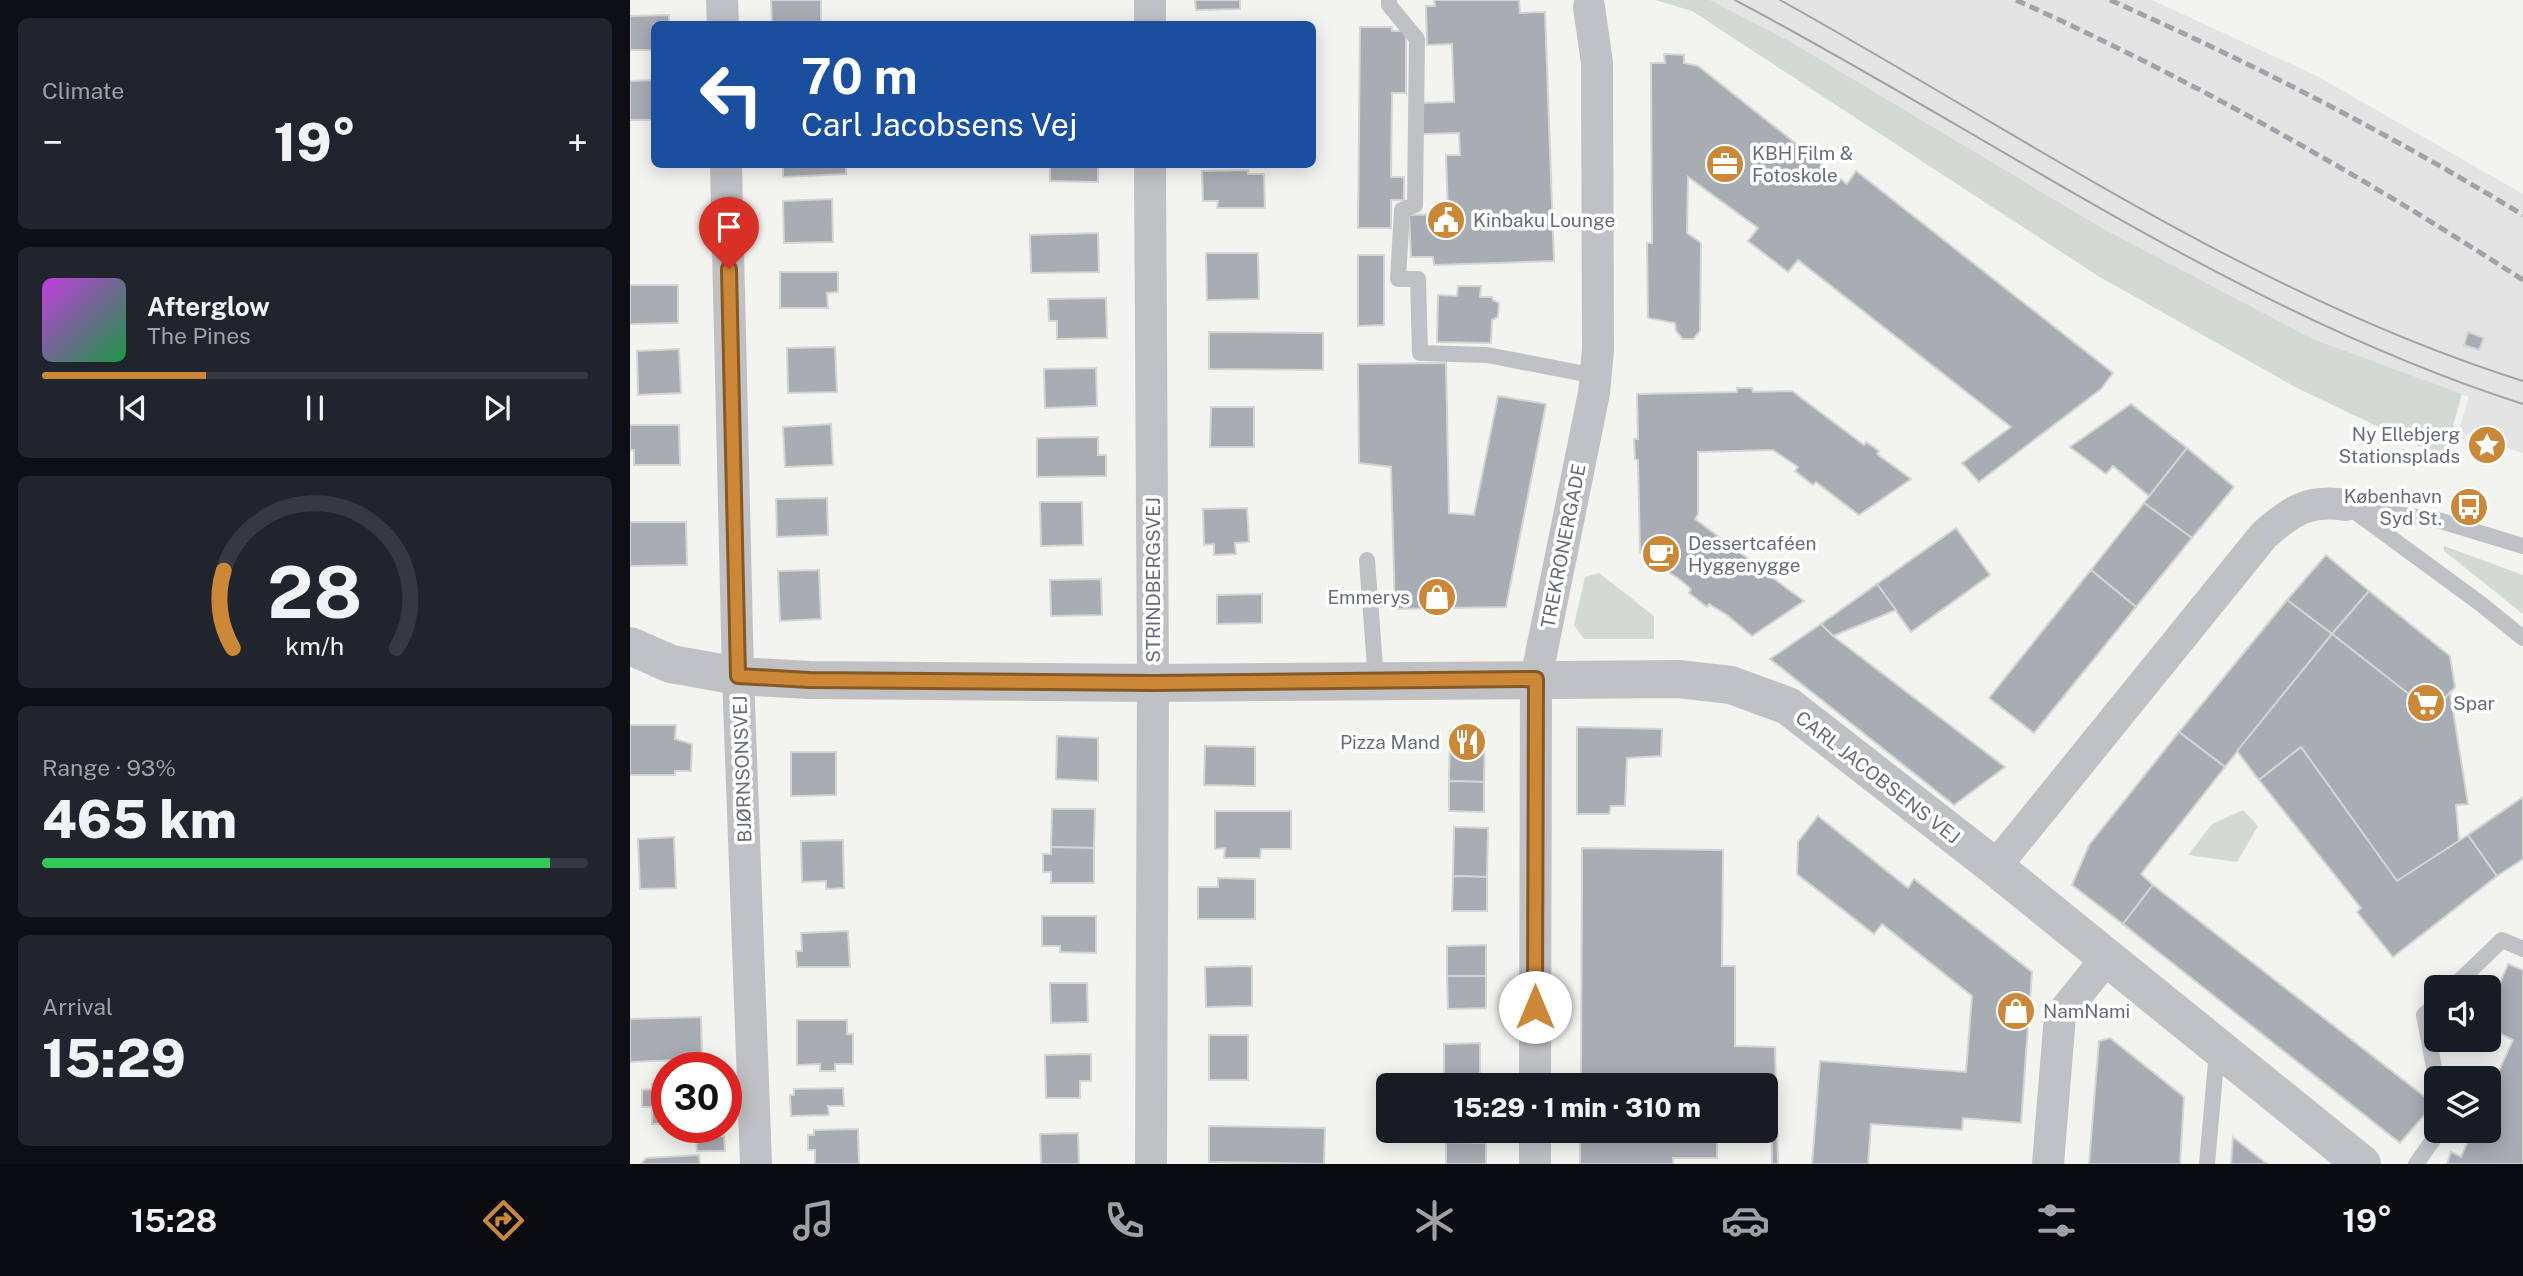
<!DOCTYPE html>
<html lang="en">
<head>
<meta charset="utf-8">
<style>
	body { margin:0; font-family:"Public Sans",sans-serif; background:#20242c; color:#f1f3f6; height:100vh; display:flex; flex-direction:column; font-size:26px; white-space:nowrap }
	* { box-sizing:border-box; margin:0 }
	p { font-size:23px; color:#9ea1a6 }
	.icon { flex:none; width:38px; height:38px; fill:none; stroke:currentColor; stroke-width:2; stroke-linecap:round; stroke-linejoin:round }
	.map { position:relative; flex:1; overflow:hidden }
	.sheet { display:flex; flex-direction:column; gap:18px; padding:18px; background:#0d0f14; width:630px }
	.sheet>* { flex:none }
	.guide { position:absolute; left:21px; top:21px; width:665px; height:147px; border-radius:10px; box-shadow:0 4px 18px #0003; background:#1a4fa0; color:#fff; overflow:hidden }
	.controls { position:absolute; left:1794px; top:975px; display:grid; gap:14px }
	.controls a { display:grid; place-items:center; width:77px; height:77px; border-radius:10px; background:#171b24; box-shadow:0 4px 18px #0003; font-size:35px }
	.speed { position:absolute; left:21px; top:1052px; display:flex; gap:14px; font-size:35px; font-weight:700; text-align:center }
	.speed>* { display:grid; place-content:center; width:91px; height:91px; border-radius:50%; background:#171b24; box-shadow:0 4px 18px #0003; line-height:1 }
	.speed .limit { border:10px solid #d22; background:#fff; color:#111 }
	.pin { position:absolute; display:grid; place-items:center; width:60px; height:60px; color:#fff; margin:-72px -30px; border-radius:50% 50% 50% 0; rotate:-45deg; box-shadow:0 0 7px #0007 }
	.pin .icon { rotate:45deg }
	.me { position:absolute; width:77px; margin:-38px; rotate:0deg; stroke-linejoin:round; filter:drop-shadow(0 0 5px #0008) }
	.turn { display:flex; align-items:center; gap:24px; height:147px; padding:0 35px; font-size:32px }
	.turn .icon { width:91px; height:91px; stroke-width:2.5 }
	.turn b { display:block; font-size:49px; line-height:60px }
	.big { font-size:52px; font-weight:800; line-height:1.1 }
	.sheet .card { flex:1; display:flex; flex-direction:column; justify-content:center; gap:10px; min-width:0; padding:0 24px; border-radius:10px; background:#20242c }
	.sheet .dial { align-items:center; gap:0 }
	.dial svg { height:182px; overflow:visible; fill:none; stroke:#363941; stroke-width:7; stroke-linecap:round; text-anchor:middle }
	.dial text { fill:#f1f3f6; stroke:none }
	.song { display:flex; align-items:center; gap:21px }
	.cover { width:84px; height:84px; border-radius:10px; background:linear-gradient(135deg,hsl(290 70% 55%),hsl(140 70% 35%)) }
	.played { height:7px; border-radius:4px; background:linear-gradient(90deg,#cd8837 30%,#363941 30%) }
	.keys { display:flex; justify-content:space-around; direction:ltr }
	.heat { display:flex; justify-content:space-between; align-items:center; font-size:38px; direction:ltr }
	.charge { height:10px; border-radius:5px; background:linear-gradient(90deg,#34c759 93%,#363941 0) }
	.trip { position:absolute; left:746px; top:1073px; width:402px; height:70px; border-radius:10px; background:#171b24; box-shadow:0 4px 18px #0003; font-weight:800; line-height:70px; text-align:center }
	.tab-bar { display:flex; height:112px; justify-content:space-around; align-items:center; background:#090b0e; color:#9ea1a6 }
	.tab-bar .icon { width:49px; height:49px }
	.tab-bar .active { color:#cd8837 }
	.tab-bar b { font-size:32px; color:#f1f3f6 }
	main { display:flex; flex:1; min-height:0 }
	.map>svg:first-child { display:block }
</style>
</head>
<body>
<main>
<section class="sheet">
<div class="card"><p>Climate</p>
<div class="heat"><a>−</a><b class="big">19°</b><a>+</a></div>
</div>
<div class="card">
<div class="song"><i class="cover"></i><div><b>Afterglow</b><p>The Pines</p></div></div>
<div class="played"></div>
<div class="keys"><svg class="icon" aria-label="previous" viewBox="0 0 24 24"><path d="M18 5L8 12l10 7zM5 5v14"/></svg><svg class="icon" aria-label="pause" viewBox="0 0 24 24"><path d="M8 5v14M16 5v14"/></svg><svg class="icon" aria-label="next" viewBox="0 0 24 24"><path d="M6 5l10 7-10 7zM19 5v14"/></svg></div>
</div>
<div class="card dial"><svg viewBox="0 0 100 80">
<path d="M14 69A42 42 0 1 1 86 69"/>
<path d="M14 69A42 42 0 0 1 10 35" stroke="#cd8837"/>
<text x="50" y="56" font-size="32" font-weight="700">28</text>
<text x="50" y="72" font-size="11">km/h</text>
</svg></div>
<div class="card"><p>Range · 93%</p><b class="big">465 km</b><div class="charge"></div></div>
<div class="card"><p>Arrival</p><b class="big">15:29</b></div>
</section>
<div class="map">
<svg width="1893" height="1164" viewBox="0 0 1893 1164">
	<rect width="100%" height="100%" fill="#f3f4f0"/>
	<path fill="#e4e4e4" d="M1080,0H1522L1687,76L1893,194V453L1828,432L1839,397L1683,339L1472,228L1161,42Z"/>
	<g fill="#d3dad3">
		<path d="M1025,0H1080L1161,42L1472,228L1683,339L1832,394L1814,458L1665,387L1468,276L1062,11Z"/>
		<path d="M1814,546L1893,575V614L1814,551Z"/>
		<path d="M969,573L1024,616V639H954L944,625L955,577Z"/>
		<path d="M1613,810L1628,826L1607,862L1558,855L1582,824Z"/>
	</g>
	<g fill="#a8acb3" stroke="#d4d5d3" stroke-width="2">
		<path d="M141,0H191V24H142Z"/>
		<path d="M565,0H610V9L566,10Z"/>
		<path d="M804,0H889L890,13L915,12L924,261L804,265L803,257H781L779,215L818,214L816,155H830L829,133L791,134L790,103L824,102L822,44L797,45L796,6H805Z"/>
		<path d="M39,15V24H24V50H0V16Z"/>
		<path d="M730,27H762V31H776V93H762L761,177H774V200H761V228H728Z"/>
		<path d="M1034,54L1054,55V63L1068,66L1217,184L1226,171L1483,373L1471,389L1349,482L1332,463L1381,427L1168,260L1158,272L1118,241L1128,228L1058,177L1057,233L1071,243L1070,331L1063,339H1053L1046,331L1045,323L1018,318L1017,243H1022L1021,63H1035Z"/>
		<path d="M24,80V120H0V81Z"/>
		<path d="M153,164H216V174L153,177Z"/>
		<path d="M420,164H468V182L420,181Z"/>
		<path d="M618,170V174H634L635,208H587L588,201H573L572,171Z"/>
		<path d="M202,199L203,242L154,243L153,201Z"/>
		<path d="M468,233L469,272L401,273L400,235Z"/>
		<path d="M576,253H628L629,299L577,300Z"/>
		<path d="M728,255H754V325L728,326Z"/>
		<path d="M150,272H208V292L197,293L198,308H150Z"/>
		<path d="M0,285H48V323L0,324Z"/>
		<path d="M828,286H851L850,297H862L863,300L869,303L868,317L862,320L861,343L807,342L808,295L827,296Z"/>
		<path d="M476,298L477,338L427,339V321H419L418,299Z"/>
		<path d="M579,332L693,333V370L579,369Z"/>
		<path d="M1838,332L1854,338L1849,350L1834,345Z"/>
		<path d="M205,347L207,392L158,393L157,348Z"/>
		<path d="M49,349L51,393L8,395L7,351Z"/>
		<path d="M816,363L819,513L844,515L868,396L916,404L876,607L765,609L761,467L729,463L728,364Z"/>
		<path d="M466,368L467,406L415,408L414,369Z"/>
		<path d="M1107,388H1122L1123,392L1162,391L1234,445L1236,442L1249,451L1247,454L1281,479L1229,515L1186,482L1183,485L1165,471L1168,467L1143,450L1068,452V514L1065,519L1128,566L1130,563L1143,572L1140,576L1174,601L1122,636L1097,615L1079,604L1077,607L1059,593L1061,589L1048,578L1030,567L1027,570L1012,558L1014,555L1010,552L1008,460L1005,459L1004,439H1008L1007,394L1107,392Z"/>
		<path d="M1501,404L1557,448L1519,496L1483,466L1476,474L1440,447Z"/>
		<path d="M581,407H624V447H580Z"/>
		<path d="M201,424L203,465L155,467L153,427Z"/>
		<path d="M0,425H49L50,465H4V450H0Z"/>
		<path d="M468,437V455H476V476L407,477V438Z"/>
		<path d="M1557,448L1604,487L1562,538L1514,503Z"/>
		<path d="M197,498L198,535L147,537L146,499Z"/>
		<path d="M410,502H452L453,545L411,546Z"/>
		<path d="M1514,503L1562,538L1506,607L1461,570Z"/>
		<path d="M617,508L619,542L605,543L606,554L584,555V544L574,545L573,509Z"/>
		<path d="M0,522H56L57,565L0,566Z"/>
		<path d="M1326,528L1360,575L1281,632L1247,584Z"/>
		<path d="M1696,555L1739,591L1702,634L1657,600Z"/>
		<path d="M189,570L191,619L150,621L148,571Z"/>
		<path d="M1461,570L1506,607L1404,733L1359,698Z"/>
		<path d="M471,579L472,615L421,616L420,580Z"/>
		<path d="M1247,584L1266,610L1203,636L1191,624Z"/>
		<path d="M1739,591L1820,656L1825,687L1803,713L1702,634Z"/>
		<path d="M632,594V623L587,624V595Z"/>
		<path d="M1657,600L1702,634L1595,767L1549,732Z"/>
		<path d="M1191,624L1203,636L1375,767L1324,805L1140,659Z"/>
		<path d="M1702,634L1803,713L1820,692L1838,804L1826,805L1829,841L1767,881L1671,747L1629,780L1607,751Z"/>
		<path d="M0,725H46L45,739L62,744L61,771H45V775H0Z"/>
		<path d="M947,727L1032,729L1031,756L997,758L995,806H981L979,814H947Z"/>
		<path d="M820,731L855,732L854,782L819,781Z"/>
		<path d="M1549,732L1595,767L1511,874L1523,885L1493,924L1442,885L1459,845Z"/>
		<path d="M427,736L468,738V781L426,779Z"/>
		<path d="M575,746L625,747V786L574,785Z"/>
		<path d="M1671,747L1767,881L1838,835L1867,876L1763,957L1727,912L1731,908L1629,780Z"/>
		<path d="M161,752H206V795L161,796Z"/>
		<path d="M819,781L854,782V812L819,811Z"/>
		<path d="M1893,797V859L1867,876L1838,835Z"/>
		<path d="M422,809H465L464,848L421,847Z"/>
		<path d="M585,811H661V849H631L630,858H594L595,848L585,849Z"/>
		<path d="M1188,816L1278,888L1284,879L1402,972L1391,1123L1333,1118L1332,1130L1241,1124L1238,1164H1182L1190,1061L1336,1072L1342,996L1252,924L1244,934L1167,874L1168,842Z"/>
		<path d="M824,827L858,828L857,877L823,876Z"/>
		<path d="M44,837L46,888L10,889L8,839Z"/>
		<path d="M213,840L214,888L196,889V881L172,882L171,841Z"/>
		<path d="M421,847L464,848V883H421V872H413V854H421Z"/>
		<path d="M952,848L1093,850L1092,966H1105V1046L1145,1047L1148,1164H1142L1141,1104H1136V1085H951Z"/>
		<path d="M823,876L857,877V911H822Z"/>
		<path d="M588,878L625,879V919H568V887H588Z"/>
		<path d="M1523,885L1804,1104L1770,1143L1493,924Z"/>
		<path d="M412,916H466V953L430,952V946H412Z"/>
		<path d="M218,931L220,967H167L166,951H172L171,933Z"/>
		<path d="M856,945V976H817V946Z"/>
		<path d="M1878,964L1893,970V1164H1817L1821,1152L1831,1157L1843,1130H1858V1095L1883,1040L1858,1027V1011Z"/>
		<path d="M622,966V1006L576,1007L575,967Z"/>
		<path d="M817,976H856V1008L818,1009Z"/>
		<path d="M420,983H457L458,1022L421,1023Z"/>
		<path d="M71,1017L72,1059L0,1062V1019Z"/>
		<path d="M167,1020H217V1034H223V1064H205V1071H190V1064L167,1065Z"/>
		<rect x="579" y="1035" width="39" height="45"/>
		<path d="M1480,1038L1554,1097L1550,1164H1459L1469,1041Z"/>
		<path d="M850,1043V1074L814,1075V1044Z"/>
		<path d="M461,1054V1081H450V1098H416L415,1055Z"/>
		<path d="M850,1074V1085H814V1075Z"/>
		<path d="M22,1084H37V1124H22V1107H12V1090L22,1089Z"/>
		<path d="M213,1088L214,1106H198L199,1115L161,1116L160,1095H164V1089Z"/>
		<path d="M579,1126L695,1128L694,1164L579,1162Z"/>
		<path d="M228,1129L229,1164H185V1150H178V1135H184V1130Z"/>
		<path d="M950,1130H1087V1158H1043V1164H950Z"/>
		<path d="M448,1133L449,1164H411L410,1134Z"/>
		<path d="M66,1136H94L95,1151H67Z"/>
		<path d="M1603,1137L1637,1164H1601Z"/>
		<path d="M816,1142L856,1143V1164H816Z"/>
		<path d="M69,1155L70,1164H11L16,1158Z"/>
	</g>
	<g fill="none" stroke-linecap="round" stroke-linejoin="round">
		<g stroke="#c0c1c5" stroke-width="16">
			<path d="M759,0V5L787,39L785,205L772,210L768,279H788L790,353L857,355L966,376"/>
			<path d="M1716,505L1851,604L1893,638"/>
			<path d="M1718,506L1811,521L1893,546"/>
			<path d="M737,560L746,680"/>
			<path d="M1823,987L1872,940L1893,949"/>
			<path d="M1806,1004L1794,1015L1806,1078"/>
			<path d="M1577,1164L1587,1051"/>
			<path d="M1786,1164L1810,1130"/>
		</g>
		<g stroke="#c0c1c5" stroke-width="32">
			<path d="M92,0L93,24"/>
			<path d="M520,0V24"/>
			<path d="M96,164L108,676L126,1164"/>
			<path d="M520,164L523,683L521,1164"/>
			<path d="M1365,867L1634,535C1661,511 1679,499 1716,505"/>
			<path d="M905,1085L906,679L964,393L968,349L967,63L959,7"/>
			<path d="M905,1164V1130"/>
			<path d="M1418,1164L1430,1016L1476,959"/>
		</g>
		<path stroke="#c0c1c5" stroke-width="38" d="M0,646L41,664L108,676L179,680L523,683L1048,679L1101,685L1158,706L1365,867L1732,1164"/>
		<g stroke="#a1a3aa" stroke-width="2">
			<path d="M1105,0C1366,138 1609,313 1893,404"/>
			<path d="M1150,0C1393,135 1626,297 1893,381"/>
		</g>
		<g stroke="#a1a3aa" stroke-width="5" stroke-dasharray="10 5" stroke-linecap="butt">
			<path d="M1386,0C1563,80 1731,175 1893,280"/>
			<path d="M1480,0C1622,63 1760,134 1893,215"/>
		</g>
	</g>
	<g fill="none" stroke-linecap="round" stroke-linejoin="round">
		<defs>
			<path id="route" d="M99,269L108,676L179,680L523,683L906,679L905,1007"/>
		</defs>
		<use href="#route" stroke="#855824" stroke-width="18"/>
		<use href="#route" stroke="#cd8837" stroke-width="12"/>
	</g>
	<defs>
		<symbol id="office-disc" viewBox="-11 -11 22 22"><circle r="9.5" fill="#cd8837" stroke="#fff"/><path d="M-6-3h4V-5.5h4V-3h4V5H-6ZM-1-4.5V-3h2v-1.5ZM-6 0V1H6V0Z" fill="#fff"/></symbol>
		<symbol id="civic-disc" viewBox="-11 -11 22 22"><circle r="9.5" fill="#cd8837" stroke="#fff"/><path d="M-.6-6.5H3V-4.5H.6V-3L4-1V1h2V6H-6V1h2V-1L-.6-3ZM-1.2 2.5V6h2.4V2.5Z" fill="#fff"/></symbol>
		<symbol id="sight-disc" viewBox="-11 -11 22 22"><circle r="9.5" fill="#cd8837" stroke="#fff"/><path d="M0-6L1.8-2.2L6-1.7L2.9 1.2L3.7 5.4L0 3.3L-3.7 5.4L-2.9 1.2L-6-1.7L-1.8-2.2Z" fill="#fff"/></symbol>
		<symbol id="bus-disc" viewBox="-11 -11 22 22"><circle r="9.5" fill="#cd8837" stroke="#fff"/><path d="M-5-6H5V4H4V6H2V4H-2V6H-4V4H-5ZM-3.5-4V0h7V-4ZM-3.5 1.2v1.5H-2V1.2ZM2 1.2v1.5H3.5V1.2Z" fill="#fff"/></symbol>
		<symbol id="cafe-disc" viewBox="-11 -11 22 22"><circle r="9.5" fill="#cd8837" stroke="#fff"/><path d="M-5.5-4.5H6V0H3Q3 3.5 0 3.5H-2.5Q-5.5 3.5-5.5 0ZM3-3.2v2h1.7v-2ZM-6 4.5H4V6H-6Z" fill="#fff"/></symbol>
		<symbol id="shop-disc" viewBox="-11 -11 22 22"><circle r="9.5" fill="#cd8837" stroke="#fff"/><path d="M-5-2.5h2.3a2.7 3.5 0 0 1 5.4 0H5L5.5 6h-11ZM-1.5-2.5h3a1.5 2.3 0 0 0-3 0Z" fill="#fff"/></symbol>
		<symbol id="supermarket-disc" viewBox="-11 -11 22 22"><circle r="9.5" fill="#cd8837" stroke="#fff"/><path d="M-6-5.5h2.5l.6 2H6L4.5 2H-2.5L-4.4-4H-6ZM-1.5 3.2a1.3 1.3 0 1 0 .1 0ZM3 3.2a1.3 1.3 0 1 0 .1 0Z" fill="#fff"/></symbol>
		<symbol id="restaurant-disc" viewBox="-11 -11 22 22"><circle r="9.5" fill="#cd8837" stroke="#fff"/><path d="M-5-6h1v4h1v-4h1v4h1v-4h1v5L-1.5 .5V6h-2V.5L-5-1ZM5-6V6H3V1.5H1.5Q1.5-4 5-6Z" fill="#fff"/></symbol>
	</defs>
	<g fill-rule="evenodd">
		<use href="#office-disc" x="1073" y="142" width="44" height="44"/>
		<use href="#civic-disc" x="794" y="198" width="44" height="44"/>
		<use href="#sight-disc" x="1835" y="423" width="44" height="44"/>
		<use href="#bus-disc" x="1817" y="485" width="44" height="44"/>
		<use href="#cafe-disc" x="1009" y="532" width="44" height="44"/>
		<use href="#shop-disc" x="785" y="575" width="44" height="44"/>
		<use href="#supermarket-disc" x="1774" y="681" width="44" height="44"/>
		<use href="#restaurant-disc" x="815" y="720" width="44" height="44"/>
		<use href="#shop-disc" x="1364" y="989" width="44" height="44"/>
	</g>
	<g text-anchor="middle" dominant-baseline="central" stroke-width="7" stroke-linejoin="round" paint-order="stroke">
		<g font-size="19" fill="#666c7e" stroke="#fff" text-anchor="start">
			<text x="1122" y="153">KBH Film &amp;<tspan x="1122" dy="22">Fotoskole</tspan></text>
			<text x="843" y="220">Kinbaku Lounge</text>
			<text x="1830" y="434" text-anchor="end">Ny Ellebjerg<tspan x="1830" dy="22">Stationsplads</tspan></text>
			<text x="1812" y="496" text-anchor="end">København<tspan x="1812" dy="22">Syd St.</tspan></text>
			<text x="1058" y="543">Dessertcaféen<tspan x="1058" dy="22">Hyggenygge</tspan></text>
			<text x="780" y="597" text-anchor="end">Emmerys</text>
			<text x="1823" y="703">Spar</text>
			<text x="810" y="742" text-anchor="end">Pizza Mand</text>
			<text x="1413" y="1011">NamNami</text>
		</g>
		<g font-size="19" fill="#666c7e" stroke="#fff">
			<text transform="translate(933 546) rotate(-79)">TREKRONERGADE</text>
			<text transform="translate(523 580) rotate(-90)">STRINDBERGSVEJ</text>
			<text transform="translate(112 769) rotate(-92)">BJØRNSONSVEJ</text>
			<text transform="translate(1248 777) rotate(38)">CARL JACOBSENS VEJ</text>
		</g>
	</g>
</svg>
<div class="controls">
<a><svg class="icon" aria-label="sound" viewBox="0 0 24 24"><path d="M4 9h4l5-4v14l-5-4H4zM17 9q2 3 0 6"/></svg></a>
<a><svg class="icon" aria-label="layers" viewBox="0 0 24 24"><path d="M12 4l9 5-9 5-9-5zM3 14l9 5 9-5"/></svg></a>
</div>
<div class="speed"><div class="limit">30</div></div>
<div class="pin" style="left:99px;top:269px;background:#d93025"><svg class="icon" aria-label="arrive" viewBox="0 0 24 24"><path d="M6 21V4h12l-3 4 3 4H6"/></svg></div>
<svg class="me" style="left:905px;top:1007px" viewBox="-20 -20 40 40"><circle r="19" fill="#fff"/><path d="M0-13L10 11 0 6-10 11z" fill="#cd8837"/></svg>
<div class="trip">15:29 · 1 min · 310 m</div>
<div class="guide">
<div class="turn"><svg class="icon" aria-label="left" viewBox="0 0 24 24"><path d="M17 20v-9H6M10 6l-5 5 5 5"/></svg><div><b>70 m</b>Carl Jacobsens Vej</div></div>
</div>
</div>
</main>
<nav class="tab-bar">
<b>15:28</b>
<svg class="icon active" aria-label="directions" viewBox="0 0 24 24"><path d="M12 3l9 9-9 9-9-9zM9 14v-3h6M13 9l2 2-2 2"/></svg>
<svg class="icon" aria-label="music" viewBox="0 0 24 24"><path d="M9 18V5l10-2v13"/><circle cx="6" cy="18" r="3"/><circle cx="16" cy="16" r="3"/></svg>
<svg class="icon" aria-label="phone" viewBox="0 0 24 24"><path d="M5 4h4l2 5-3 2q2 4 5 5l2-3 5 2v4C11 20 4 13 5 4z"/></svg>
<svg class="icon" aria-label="climate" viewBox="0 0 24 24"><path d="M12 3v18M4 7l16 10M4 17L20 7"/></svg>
<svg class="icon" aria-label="car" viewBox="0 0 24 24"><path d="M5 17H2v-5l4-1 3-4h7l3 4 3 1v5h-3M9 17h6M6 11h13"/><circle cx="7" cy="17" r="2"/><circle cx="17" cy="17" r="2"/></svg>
<svg class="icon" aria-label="filters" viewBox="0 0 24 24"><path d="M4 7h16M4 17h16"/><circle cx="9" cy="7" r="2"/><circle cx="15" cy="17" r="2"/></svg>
<b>19°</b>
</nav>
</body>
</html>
